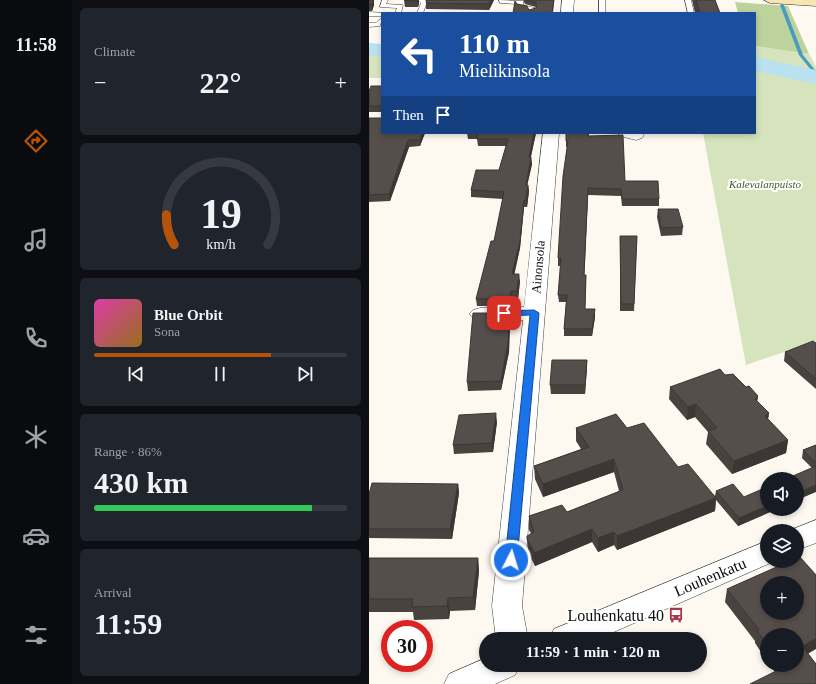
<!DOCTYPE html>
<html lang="en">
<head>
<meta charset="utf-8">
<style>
	body { margin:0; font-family:"Times New Roman",serif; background:#20242c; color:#f1f3f6; height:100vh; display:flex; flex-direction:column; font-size:15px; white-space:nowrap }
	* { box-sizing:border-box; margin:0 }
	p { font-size:13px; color:#9ea1a6 }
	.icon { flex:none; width:22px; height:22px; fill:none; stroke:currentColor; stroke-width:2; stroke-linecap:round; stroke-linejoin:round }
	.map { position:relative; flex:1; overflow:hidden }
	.side { display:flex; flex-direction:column; gap:8px; padding:8px; background:#0d0f14; width:297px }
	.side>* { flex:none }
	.top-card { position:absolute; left:12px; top:12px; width:375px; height:122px; border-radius:0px; box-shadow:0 2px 6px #0003; background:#1a4fa0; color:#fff; overflow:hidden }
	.buttons { position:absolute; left:391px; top:472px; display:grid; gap:8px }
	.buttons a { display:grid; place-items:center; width:44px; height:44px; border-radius:50%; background:#171b24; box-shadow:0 2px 6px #0003; font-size:20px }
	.speed { position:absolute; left:12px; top:620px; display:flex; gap:8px; font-size:20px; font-weight:700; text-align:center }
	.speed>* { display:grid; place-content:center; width:52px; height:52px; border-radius:50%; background:#171b24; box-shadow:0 2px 6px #0003; line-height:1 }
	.speed .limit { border:6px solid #d22; background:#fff; color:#111 }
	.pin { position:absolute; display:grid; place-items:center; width:34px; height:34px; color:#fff; margin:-17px; border-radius:8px; box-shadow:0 2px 6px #0006 }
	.me { position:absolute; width:44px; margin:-22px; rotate:5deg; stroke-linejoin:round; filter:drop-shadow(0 0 3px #0008) }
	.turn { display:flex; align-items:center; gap:14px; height:84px; padding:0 12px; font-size:18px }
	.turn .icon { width:52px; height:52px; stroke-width:2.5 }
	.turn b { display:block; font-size:28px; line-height:34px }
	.then { display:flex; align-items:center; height:38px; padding:0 12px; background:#0003; gap:8px; font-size:15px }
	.big { font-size:30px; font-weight:800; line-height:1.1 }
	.side .card { flex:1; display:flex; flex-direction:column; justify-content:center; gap:6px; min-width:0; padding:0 14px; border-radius:6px; background:#20242c }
	.side .dial { align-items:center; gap:0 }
	.dial svg { height:104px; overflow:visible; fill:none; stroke:#363941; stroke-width:7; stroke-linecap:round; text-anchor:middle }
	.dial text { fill:#f1f3f6; stroke:none }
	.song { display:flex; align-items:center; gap:12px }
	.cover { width:48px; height:48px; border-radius:6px; background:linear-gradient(135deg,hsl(320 70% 55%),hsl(40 70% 35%)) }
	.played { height:4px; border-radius:2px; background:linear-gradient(90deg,#b45309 70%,#363941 70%) }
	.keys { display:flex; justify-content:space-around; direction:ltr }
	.heat { display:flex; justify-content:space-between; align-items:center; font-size:22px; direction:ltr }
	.charge { height:6px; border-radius:3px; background:linear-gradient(90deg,#34c759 86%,#363941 0) }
	.trip { position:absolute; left:110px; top:632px; width:228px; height:40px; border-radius:20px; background:#171b24; box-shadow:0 2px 6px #0003; font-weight:800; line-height:40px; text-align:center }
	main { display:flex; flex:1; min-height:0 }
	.dock { display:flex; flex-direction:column; width:72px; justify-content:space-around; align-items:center; background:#090b0e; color:#9ea1a6 }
	.dock .icon { width:28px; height:28px }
	.dock .selected { color:#b45309 }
	.dock b { font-size:18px; color:#f1f3f6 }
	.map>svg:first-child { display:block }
</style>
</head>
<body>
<main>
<nav class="dock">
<b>11:58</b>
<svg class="icon selected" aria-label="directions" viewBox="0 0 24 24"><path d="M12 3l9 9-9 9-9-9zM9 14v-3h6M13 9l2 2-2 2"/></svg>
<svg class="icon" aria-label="music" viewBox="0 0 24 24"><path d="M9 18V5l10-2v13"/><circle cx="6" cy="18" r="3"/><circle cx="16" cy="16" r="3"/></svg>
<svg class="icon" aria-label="phone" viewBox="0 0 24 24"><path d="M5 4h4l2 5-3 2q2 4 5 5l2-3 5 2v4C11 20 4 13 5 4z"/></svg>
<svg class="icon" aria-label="climate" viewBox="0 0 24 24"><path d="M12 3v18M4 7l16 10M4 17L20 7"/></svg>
<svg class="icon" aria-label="car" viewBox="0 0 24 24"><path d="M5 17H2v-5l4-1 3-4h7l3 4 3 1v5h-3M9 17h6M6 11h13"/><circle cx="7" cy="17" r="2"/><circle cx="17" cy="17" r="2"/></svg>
<svg class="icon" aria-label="filters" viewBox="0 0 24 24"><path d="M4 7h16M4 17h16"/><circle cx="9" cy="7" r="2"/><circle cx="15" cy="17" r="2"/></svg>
</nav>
<section class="side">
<div class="card"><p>Climate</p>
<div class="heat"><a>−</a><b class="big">22°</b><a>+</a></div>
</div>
<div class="card dial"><svg viewBox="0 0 100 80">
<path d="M14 69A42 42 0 1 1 86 69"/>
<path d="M14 69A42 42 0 0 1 8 46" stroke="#b45309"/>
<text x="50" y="56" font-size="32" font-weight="700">19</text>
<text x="50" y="72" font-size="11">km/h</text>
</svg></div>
<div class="card">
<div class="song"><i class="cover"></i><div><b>Blue Orbit</b><p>Sona</p></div></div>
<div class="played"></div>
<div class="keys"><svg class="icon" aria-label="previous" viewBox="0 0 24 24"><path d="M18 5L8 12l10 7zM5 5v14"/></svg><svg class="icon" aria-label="pause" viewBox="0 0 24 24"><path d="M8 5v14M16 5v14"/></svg><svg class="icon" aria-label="next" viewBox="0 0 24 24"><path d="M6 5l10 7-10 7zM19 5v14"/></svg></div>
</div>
<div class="card"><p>Range · 86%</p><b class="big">430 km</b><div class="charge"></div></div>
<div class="card"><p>Arrival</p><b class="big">11:59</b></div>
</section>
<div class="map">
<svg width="447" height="684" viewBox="0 0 447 684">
	<rect width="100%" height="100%" fill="#fdf9f0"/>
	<g fill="#d5e4bd">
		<path d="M13,41V78H0V45H11Z"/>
		<path d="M386,46L440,54L447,67V341L377,365L334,133H386Z"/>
	</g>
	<path fill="#bcd39e" d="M366,2L419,6L440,54L386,46V13H369Z"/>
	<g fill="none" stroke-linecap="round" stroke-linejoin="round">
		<path fill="#499cbe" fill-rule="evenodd" d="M413,4L415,5L434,55L446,70L444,77L441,76L442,70L430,55L411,5Z"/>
		<g fill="#bae1ef" fill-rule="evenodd">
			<path d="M0,43L13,44V56L0,55Z"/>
			<path d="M386,57L447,70V84L386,71Z"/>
		</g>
		<defs>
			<g id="service">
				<path d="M13,0H19L17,4L34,5L32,13H26L28,8L11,7Z"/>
				<path d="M49,0H56L58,2L54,13H48L52,3Z"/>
				<path d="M130,0L154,1V5L166,8V13H160V10L149,7L148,4L131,3Z"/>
				<rect x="230" y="0" width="6" height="13"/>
				<path d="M316,0H322L325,13H319Z"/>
				<path d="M0,12L16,13H13V16H0Z"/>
				<path d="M13,18L11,26L0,27V23H7Z"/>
			</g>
			<g id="minor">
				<path d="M193,0H205L204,13H192Z"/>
				<path d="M174,133H190L153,606L159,639H127L123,606L154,320H111L104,318L100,314L104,310L111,308L155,307Z"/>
				<path d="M249,133H273L275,135L273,138L267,140L251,136Z"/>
			</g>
			<g id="tertiary">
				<path d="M447,520V543L428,550V531H419Z"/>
				<path d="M398,541V561H406L229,639H180L185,629Z"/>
				<path d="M117,658V665H151L146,675L126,684H75L80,674Z"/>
			</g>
			<path id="secondary" d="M395,0H447V6L401,3Z"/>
		</defs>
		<use href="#service" stroke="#404040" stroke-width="1"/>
		<use href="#minor" stroke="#404040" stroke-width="1"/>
		<use href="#tertiary" stroke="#404040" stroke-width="1"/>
		<use href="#secondary" stroke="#2f2f2f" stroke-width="1"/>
		<use href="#service" fill="#fff" fill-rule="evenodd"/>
		<use href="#minor" fill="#fff" fill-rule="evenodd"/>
		<use href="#tertiary" fill="#fff" fill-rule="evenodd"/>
		<use href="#secondary" fill="#f6e7b2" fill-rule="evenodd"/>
	</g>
	<g fill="#494340">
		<path d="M0,0L5,5L3,11H0Z"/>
		<path d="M35,0H50V3L49,7H36Z"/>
		<path d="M57,0H125L120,10L57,9Z"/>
		<path d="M154,0H185L184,13H144L148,4L160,10L167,8V7L156,4Z"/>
		<path d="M323,0H346L351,13H326Z"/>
		<path d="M13,86V112H0V91Z"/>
		<path d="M0,118L13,133H56L51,146L40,147L21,201L0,202Z"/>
		<path d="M98,133H167L162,157L163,164L158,185H159L160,191L158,207H155L151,248L145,274L151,281L149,299H142V306H108L107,299L125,241L134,199L102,197V190L130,170L137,146H109L108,139H99Z"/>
		<path d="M197,133H220V136L256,181L290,199V206H253L252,196L219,195L215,275L217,282L216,309H226V317L223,336H195V329L197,302H190L189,295L192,266H189V258L198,147H197Z"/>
		<path d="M289,209L314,227L313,235L292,236L288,217Z"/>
		<path d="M251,236H268L265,311H251Z"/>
		<path d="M141,313V322L140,352L132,390L99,391L98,382Z"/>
		<path d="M447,343V389L415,361L416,352Z"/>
		<path d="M218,360L216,394H182L181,385Z"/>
		<path d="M356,375L377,387L389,396L388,401L400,413L399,419L419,440L417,453L363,474L337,444L339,432L326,417L318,420L300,399L301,387Z"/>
		<path d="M128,422L124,452L85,454L84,445Z"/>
		<path d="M207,428H258L309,467L346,496L347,491L375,497L398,509H408L369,526L347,500L346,511L248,550L245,545L229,552L223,542L166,566L159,552L158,539L162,533L160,530V516L198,512L250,491L245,472L174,497L166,479L165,466L212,449L207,441Z"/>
		<path d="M447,445V492L443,468L433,458L434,450Z"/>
		<path d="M89,484L90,493L83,539L0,538V494Z"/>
		<path d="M0,558H109L110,571L106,610L81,611L80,619L45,620L44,612H0Z"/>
		<path d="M358,589L439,653L447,664L406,672L401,665H428L398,635V661L386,643V641L356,602Z"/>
	</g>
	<g fill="#3c3734">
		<path d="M4,0H5V5L3,11L2,5Z"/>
		<path d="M49,0H50V3L49,7L48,1Z"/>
		<path d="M122,0H125L120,10V4Z"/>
		<path d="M53,133H56L51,146V140Z"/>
		<path d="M165,133H167L160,164V157Z"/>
		<path d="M39,140L40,147L21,201L20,194Z"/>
		<path d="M162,157L163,164L157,191V185Z"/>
		<path d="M159,185L160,191L158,207L157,200Z"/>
		<path d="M219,188V195L215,282V275Z"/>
		<path d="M155,200V207L151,248L144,281L143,274Z"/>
		<path d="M150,274L151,281L149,299L148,291Z"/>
		<path d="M226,309V317L223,336V329Z"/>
		<path d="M141,313V322L140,352L132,390V381Z"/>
		<path d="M218,360V369L216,394V385Z"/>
		<path d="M389,396L387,409L386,399Z"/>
		<path d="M327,404L326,417L318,420L319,407Z"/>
		<path d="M127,413L128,422L124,452L123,443Z"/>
		<path d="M400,413L398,426L396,416Z"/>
		<path d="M419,440L417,453L363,474L365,461Z"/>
		<path d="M245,459V472L174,497V484Z"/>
		<path d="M89,484L90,493L83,539L81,529Z"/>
		<path d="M447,485V492L428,500V493Z"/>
		<path d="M347,498L346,511L248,550V536Z"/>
		<path d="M398,506V509H408L369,526L370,518Z"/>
		<path d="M223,529V542L166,566L165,553Z"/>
		<path d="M245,532V545L229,552V538Z"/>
		<path d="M109,558L110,571L106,610L104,597Z"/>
		<path d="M79,598L81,611L80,619L78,606Z"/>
		<path d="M447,638V649L430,659L433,646Z"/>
	</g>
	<g fill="#554e4b" stroke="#3c3734" fill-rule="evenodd">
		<path d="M0,0H4L2,5H0Z"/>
		<path d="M35,0H49L48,1H36Z"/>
		<path d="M58,0H122L120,4L57,3Z"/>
		<path d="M158,0H185L183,13H144L146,1L148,4L158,6L160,10L167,8V2Z"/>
		<path d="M327,0H346L351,13H331Z"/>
		<path d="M2,86H13V106H0V91Z"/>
		<path d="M0,118H13V133H53L51,140H39L20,194L0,195Z"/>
		<path d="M109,133H165L160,157H162L157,185H159L157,200H155L151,241L143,274H150L148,291H142L141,298L107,299L122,241H125L135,192L102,190L107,170H130L139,139H108Z"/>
		<path d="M197,133H219V136L254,135L256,181H289L290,199H253L252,189L219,188L215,275H217L216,309H226L223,329H195L198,295H189L192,258H189L194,176L199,141H197Z"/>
		<path d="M289,209H309L314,227L292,228Z"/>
		<path d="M251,236H268L265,304H252Z"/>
		<path d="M104,313H141L139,343L132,381L98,382Z"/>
		<path d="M444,341L447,343V379L416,352Z"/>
		<path d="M183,360H218L216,385H181Z"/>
		<path d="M351,369L356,375L364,374L377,387L380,386L389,396L386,399L400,413L396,416L419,440L365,461L339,431L348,428L327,404L319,407L301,387Z"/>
		<path d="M127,413L123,443L84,445L90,415Z"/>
		<path d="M247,414L258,428L275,423L309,467L319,464L347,498L248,536L245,532L229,538L223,529L165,553L158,539V536L165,532L160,516L193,505L198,512L254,490L245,459L174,484L165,466L220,447L207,428Z"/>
		<path d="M447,445V463L434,450Z"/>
		<path d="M447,466V485L428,493V479H417Z"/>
		<path d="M3,483L89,484L81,529H0V494Z"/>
		<path d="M364,484L375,497L398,487V506L370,518L347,491Z"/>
		<path d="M431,557L447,575V638L433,646L447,664V684H381L415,667L413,665H428V635H398V644L388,631L390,630L358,589L421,561H428V558ZM398,583H428V613H398Z"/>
		<path d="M0,558H109L104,597L79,598L78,606L43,607L44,599H0Z"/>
	</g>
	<path fill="#1a73e8" stroke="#114b97" d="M165,310L170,313L148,560L146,563H138L136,560L161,315L135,316L131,313L135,311Z"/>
	<defs>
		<symbol id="bus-bare" viewBox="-9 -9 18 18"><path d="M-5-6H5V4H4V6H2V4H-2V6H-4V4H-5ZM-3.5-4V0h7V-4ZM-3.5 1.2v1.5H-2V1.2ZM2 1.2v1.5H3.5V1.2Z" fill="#ae3548" stroke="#fff" stroke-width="2.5" paint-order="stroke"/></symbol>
	</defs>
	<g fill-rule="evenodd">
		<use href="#bus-bare" x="296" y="604" width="22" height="22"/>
	</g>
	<g text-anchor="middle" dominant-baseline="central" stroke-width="4" stroke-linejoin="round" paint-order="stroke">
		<g font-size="11" font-style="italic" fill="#375e25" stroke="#fff">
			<text x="396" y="184">Kalevalanpuisto</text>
		</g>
		<g font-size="13" fill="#0d0d0d" stroke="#fff">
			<text transform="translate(169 267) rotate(-85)">Ainonsola</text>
		</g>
		<g font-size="16" fill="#0d0d0d" stroke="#fff">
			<text transform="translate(341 577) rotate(-23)">Louhenkatu</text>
		</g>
		<g font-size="16" fill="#0d0d0d" stroke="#fff" text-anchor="end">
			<text x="295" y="615">Louhenkatu 40</text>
		</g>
	</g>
</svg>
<div class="buttons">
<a><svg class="icon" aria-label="sound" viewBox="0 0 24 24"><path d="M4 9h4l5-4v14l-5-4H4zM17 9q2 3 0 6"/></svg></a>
<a><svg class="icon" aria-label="layers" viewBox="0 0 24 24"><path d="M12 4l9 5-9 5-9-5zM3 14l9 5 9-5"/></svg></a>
<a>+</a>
<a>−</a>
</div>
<div class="speed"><div class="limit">30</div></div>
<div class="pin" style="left:135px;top:313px;background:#d93025"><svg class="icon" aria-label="arrive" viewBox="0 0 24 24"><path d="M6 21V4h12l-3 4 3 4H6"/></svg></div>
<svg class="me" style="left:142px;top:560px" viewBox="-20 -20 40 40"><circle r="17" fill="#1a73e8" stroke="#fff" stroke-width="3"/><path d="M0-11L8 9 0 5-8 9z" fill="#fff"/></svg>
<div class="trip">11:59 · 1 min · 120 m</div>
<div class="top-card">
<div class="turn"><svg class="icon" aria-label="left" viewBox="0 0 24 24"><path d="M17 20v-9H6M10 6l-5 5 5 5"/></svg><div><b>110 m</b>Mielikinsola</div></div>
<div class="then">Then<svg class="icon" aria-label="arrive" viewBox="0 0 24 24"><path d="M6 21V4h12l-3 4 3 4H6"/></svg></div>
</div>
</div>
</main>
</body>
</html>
